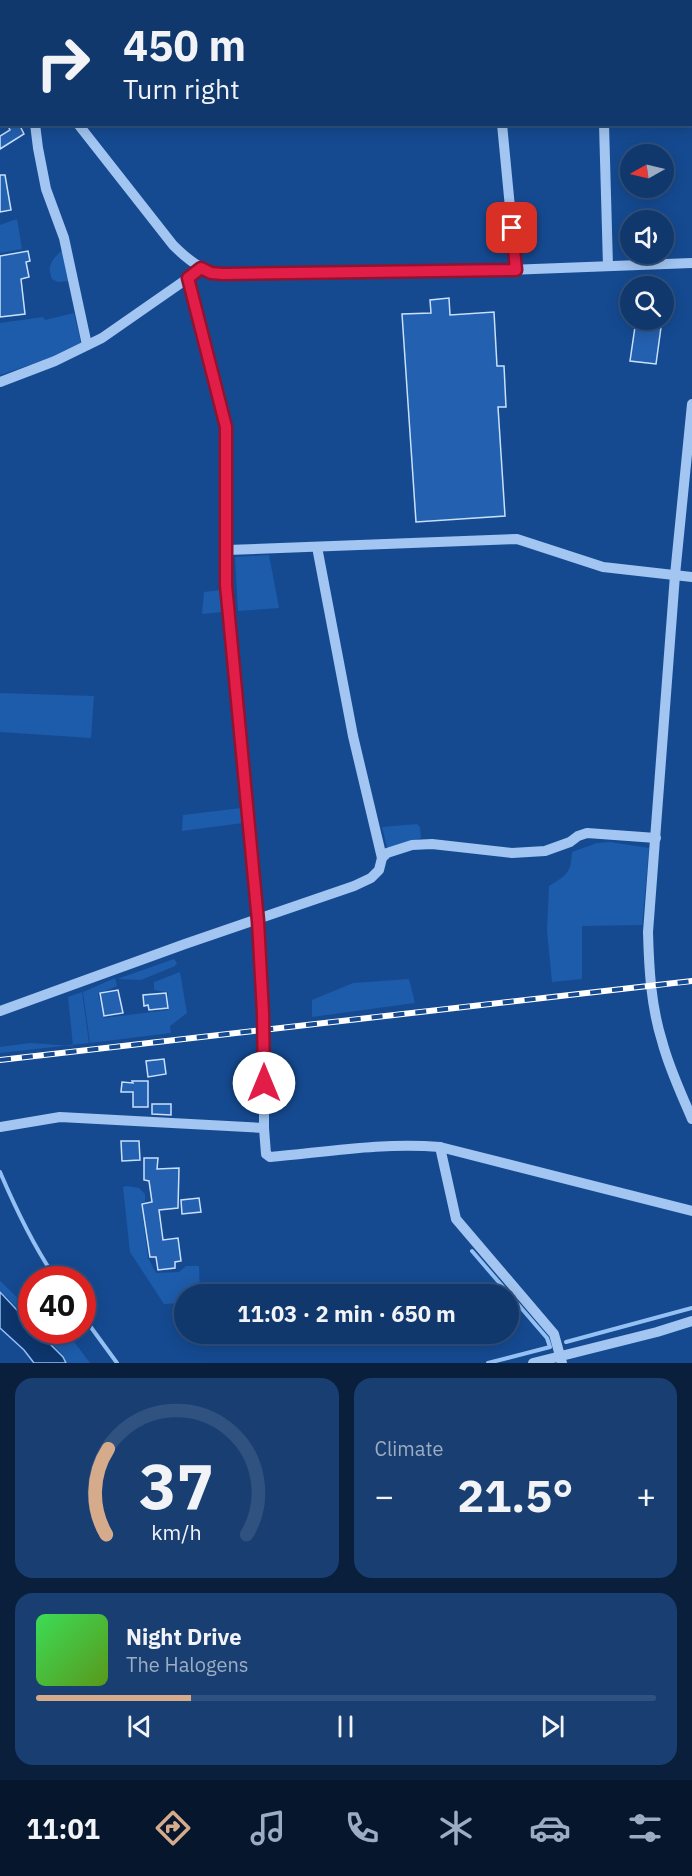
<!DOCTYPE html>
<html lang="en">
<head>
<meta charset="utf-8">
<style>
	body { margin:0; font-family:"IBM Plex Sans",sans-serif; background:#193f72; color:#f1f3f6; height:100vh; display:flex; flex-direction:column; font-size:22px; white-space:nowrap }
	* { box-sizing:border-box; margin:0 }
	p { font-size:20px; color:#9cacc2 }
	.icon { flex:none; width:33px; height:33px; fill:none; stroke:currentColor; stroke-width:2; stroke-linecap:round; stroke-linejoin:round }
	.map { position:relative; height:1363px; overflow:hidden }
	.details { display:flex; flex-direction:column; gap:15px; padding:15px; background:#091f3c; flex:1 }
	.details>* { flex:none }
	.top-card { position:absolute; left:0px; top:0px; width:693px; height:126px; box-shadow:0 3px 15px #0003,0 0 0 2px #305280; background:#10386d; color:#f1f3f6; overflow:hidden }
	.needle { width:39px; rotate:262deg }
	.controls { position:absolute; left:620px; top:144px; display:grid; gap:12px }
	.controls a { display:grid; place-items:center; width:54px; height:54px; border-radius:50%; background:#10386d; box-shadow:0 3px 15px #0003,0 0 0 2px #305280; font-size:30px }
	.speed { position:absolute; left:18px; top:1266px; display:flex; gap:12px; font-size:30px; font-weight:700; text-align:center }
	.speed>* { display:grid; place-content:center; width:78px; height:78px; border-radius:50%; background:#10386d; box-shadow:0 3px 15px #0003,0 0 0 2px #305280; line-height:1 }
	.speed .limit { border:9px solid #d22; background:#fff; color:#111 }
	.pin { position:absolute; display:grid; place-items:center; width:51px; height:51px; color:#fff; margin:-26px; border-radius:12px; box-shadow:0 3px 9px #0006 }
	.me { position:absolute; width:66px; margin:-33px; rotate:0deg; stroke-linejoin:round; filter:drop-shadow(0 0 4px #0008) }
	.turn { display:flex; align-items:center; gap:21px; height:126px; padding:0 24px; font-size:27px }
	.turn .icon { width:78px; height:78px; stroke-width:2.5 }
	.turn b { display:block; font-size:42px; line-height:51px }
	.big { font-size:45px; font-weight:700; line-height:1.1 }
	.details .card { flex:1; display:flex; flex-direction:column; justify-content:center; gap:9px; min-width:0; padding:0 21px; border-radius:18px; background:#193f72 }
	.details .dial { align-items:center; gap:0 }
	.dial svg { height:156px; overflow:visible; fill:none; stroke:#305280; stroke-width:7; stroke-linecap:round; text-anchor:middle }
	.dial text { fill:#f1f3f6; stroke:none }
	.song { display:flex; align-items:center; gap:18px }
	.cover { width:72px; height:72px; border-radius:9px; background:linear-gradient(135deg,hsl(130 70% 55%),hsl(90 70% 35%)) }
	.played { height:6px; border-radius:3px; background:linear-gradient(90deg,#d6ab8b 25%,#305280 25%) }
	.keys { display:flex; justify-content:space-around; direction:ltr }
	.heat { display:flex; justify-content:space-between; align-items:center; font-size:33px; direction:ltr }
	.details .tiles { flex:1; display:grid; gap:15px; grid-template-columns:1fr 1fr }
	.card:last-child { grid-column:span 2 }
	.trip { position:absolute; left:174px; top:1284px; width:345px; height:60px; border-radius:30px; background:#10386d; box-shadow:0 3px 15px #0003,0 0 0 2px #305280; font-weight:700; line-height:60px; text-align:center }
	.tab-bar { display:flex; height:96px; justify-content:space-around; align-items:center; background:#06162c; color:#9cacc2 }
	.tab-bar .icon { width:42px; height:42px }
	.tab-bar .current { color:#d6ab8b }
	.tab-bar b { font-size:27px; color:#f1f3f6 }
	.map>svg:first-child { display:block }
</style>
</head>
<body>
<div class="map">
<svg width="692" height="1363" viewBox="0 0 692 1363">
	<rect width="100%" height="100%" fill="#154a91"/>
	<g fill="#1d5cab">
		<path d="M17,219L22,249L0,253V225Z"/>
		<path d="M64,249L69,281L58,282L52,279C46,265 53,258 64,249Z"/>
		<path d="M74,313L81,343L53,357L0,375V323L43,317L45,320Z"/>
		<path d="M269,555L279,608L238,611L235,557Z"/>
		<path d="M221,590L222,612L202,614L204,592Z"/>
		<path d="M0,693L94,696L91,738L0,732Z"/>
		<path d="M241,808L243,823L182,831L183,815Z"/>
		<path d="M417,824L420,827L421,838L391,850L387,847L382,827Z"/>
		<path d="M610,842L649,848L642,925L582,926V979L552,982L547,931L549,886C567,875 571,873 572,852L597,843Z"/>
		<path d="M174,959L177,963L175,966L141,980L117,979Z"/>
		<path d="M180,972L187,1013L170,1026L171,1033L90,1043L83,992L115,978L117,986L98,994L104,1018L168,1010V992L154,990V982Z"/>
		<path d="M409,979L415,1003L312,1017V1000L353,983Z"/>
		<path d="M82,992L89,1043L0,1053V1047L30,1043L73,1046L68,997Z"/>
		<path d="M127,1186L139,1188L145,1194V1202L141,1203L148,1258L156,1273L179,1272L186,1266H199L200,1294H184V1303L164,1304L130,1252L123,1187Z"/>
		<path d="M0,1281L22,1302L31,1296V1322L0,1290Z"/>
		<path d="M40,1331H66L90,1363H67L63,1355Z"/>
	</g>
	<path fill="#0d366e" stroke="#94c0f4" stroke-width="1.5" d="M0,1292L31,1325L32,1330L37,1331L63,1357L66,1363H34L24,1350L0,1328Z"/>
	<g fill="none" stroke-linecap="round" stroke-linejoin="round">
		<g stroke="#94c0f4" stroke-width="4">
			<path d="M0,1172C15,1207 35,1249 57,1280"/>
			<path d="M472,1251L547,1338L550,1347L488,1363"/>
			<path d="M82,1315L117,1363"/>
			<path d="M566,1342L692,1308"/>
		</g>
	</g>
	<g fill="#2360b0" stroke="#c9e0fc" stroke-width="1.5">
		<path d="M7,124H19L24,134L0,149V136L10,130Z"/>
		<path d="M0,175H5L11,210L0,212Z"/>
		<path d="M28,251L30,261L26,262L29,277L21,279L25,314L0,317V256Z"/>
		<path d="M449,298L450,315L494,312L497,366H504L506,407H498L505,516L416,522L402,314L431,313L430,300Z"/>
		<path d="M636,320H662L656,364L630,361Z"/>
		<path d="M118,990L123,1013L104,1016L100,993Z"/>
		<path d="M166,993L168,1008L149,1010L148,1005L144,1006L143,995Z"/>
		<path d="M164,1059L166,1074L148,1077L146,1061Z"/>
		<path d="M132,1081H148V1107H133V1092H121L122,1082L133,1083Z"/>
		<path d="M152,1104H171V1115L152,1114Z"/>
		<path d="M121,1141H139L140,1160L122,1161Z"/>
		<path d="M144,1158H158L157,1169L179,1168L178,1208L159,1210L163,1240L178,1238L181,1261L175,1262V1268L158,1270L156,1257H150L142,1204L152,1202L149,1181L144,1180Z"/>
		<path d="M199,1198L201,1212L182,1214L181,1200Z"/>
	</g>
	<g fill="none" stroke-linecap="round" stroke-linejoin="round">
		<g stroke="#a2c5f1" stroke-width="10">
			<path d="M473,0V2"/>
			<path d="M651,2V0"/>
			<path d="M0,4L2,7"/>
			<path d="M35,124L38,148L46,189L64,238L87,345"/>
			<path d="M78,124L173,245C188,260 202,271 223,275L507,270L692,263"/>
			<path d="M502,124L516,270"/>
			<path d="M604,124L608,266"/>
			<path d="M188,278L227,435L226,585L257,921L264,1037V1128L266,1154L270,1157C326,1152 384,1142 440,1147L692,1211"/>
			<path d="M0,382L55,361L102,338L194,274"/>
			<path d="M692,404L675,575L648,932C649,969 651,1006 662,1041C669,1068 681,1093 692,1119"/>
			<path d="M317,547L353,736L382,858"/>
			<path d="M227,550L517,539L603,567L692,577"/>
			<path d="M0,1011L185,944L354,886L371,878L379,870L382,858L387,853L412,845L432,844L512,853L545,851L570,842L578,836L587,833L656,838"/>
			<path d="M0,1127L60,1117L264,1128"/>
			<path d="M440,1147L456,1219L554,1334L562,1363"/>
			<path d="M533,1363L657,1332L692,1321"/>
		</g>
		<defs>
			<path id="rail" d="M0,1060L692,981"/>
		</defs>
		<use href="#rail" stroke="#fff" stroke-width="6"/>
		<use href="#rail" stroke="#154a91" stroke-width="4" stroke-dasharray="11" stroke-linecap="butt"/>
	</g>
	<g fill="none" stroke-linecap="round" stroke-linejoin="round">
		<defs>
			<path id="route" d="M264,1083L263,1014L258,921L226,585V427L188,278L201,268L211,273L223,274L516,270L512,228"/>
		</defs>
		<use href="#route" stroke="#92132f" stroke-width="15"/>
		<use href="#route" stroke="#e11d48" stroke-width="10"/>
	</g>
</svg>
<div class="controls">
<a><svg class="needle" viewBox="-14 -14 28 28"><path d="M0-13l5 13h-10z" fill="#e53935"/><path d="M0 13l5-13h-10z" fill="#9cacc2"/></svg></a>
<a><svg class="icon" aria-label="sound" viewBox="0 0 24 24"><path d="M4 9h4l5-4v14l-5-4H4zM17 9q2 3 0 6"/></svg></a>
<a><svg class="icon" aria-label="search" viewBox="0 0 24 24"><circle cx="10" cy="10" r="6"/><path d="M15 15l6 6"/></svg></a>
</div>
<div class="speed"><div class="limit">40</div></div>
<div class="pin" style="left:512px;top:228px;background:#d93025"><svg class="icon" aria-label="arrive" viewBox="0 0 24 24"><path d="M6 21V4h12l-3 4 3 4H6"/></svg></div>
<svg class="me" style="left:264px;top:1083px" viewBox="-20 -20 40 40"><circle r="19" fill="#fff"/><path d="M0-13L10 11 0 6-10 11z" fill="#e11d48"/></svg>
<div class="trip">11:03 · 2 min · 650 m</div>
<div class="top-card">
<div class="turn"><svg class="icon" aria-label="right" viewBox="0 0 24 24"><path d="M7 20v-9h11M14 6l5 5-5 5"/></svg><div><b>450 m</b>Turn right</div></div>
</div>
</div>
<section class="details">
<div class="tiles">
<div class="card dial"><svg viewBox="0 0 100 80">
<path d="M14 69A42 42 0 1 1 86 69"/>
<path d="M14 69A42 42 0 0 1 15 25" stroke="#d6ab8b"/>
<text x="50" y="56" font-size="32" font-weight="700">37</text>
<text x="50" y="72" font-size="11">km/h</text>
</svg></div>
<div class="card"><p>Climate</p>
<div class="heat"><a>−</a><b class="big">21.5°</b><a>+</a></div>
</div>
<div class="card">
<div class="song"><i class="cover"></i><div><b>Night Drive</b><p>The Halogens</p></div></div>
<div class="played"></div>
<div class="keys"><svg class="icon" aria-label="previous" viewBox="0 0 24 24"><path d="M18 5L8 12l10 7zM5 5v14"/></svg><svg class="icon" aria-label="pause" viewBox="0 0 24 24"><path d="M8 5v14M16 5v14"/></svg><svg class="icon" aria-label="next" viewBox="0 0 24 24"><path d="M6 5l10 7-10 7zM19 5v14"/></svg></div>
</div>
</div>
</section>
<nav class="tab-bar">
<b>11:01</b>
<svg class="icon current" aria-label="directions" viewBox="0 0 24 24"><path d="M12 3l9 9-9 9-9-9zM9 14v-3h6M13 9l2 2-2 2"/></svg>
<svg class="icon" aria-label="music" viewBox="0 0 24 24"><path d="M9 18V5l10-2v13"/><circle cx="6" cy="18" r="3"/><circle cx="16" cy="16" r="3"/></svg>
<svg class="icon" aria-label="phone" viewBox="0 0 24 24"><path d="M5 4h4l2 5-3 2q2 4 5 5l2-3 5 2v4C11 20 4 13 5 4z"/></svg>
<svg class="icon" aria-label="climate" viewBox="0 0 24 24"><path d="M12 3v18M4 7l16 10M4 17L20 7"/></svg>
<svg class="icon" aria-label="car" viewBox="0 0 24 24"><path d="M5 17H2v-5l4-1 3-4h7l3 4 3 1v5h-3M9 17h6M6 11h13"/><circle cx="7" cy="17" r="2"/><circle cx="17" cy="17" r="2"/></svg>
<svg class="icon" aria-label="filters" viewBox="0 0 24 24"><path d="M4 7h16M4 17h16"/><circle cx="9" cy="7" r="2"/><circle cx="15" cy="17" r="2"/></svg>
</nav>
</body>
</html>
